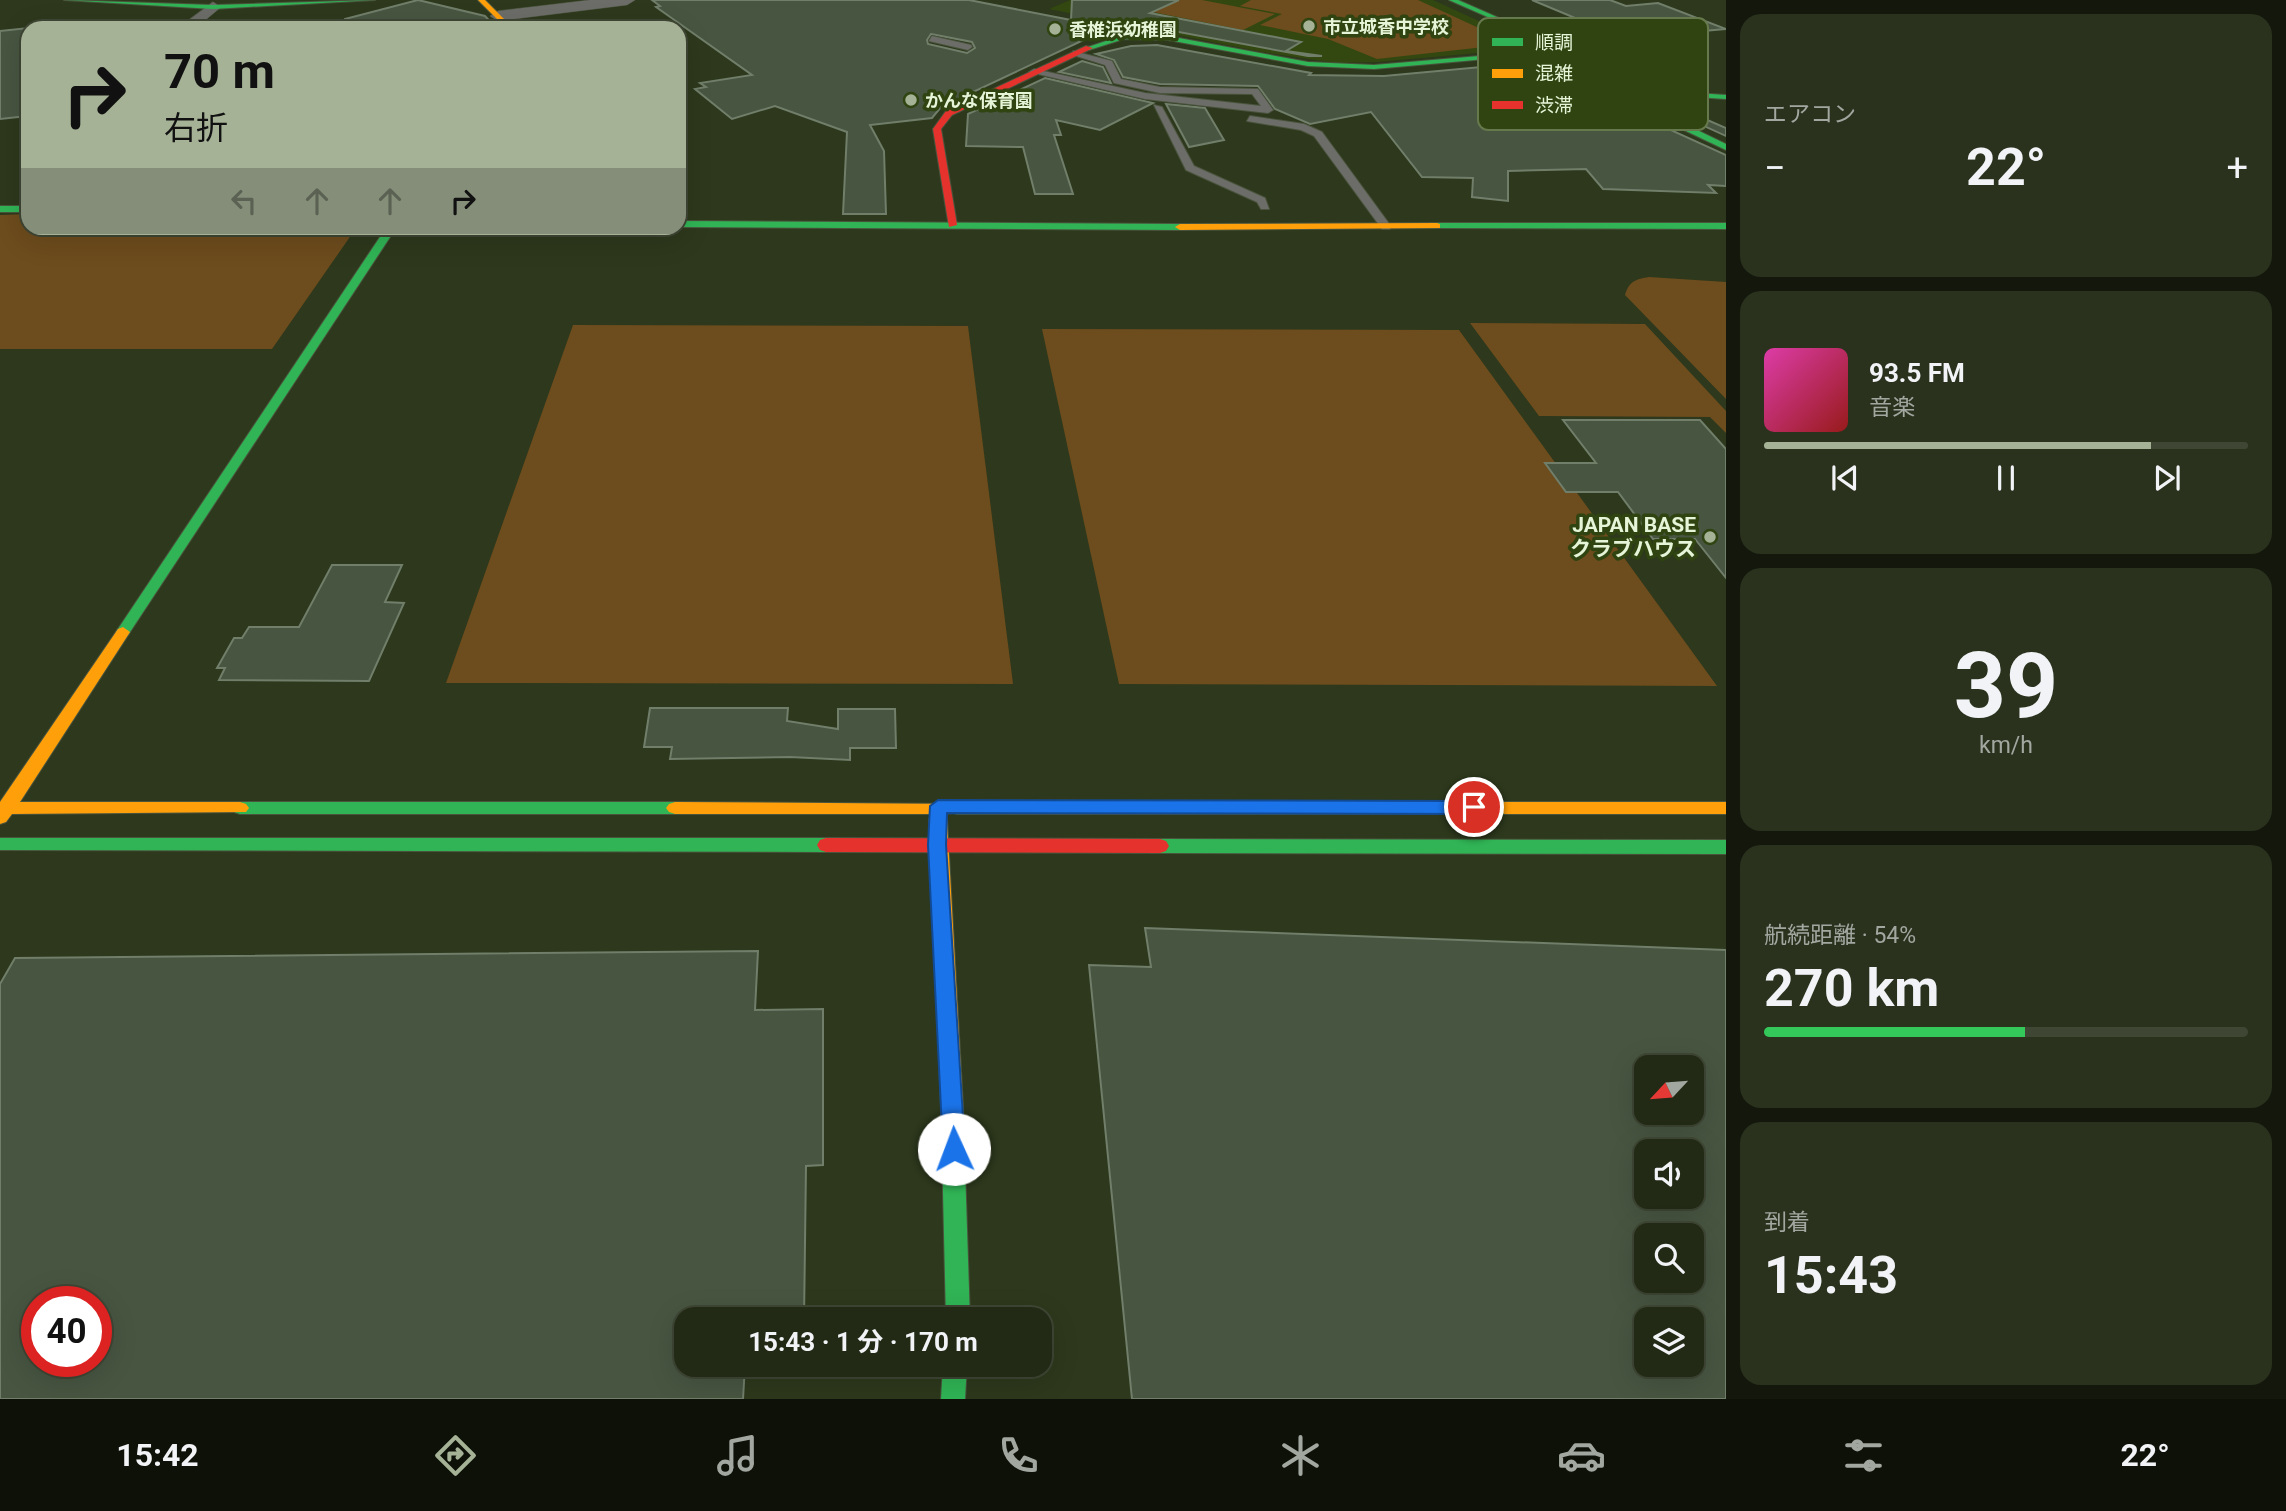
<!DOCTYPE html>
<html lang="ja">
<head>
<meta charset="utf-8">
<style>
	body { margin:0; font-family:Roboto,"Noto Sans JP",sans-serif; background:#2a321e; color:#f1f3f6; height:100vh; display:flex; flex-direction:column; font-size:26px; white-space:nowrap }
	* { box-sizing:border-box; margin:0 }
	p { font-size:23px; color:#a2a7a0 }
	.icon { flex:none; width:38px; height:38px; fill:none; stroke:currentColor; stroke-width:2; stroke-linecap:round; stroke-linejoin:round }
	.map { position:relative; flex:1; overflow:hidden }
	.panel { display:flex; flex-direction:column; gap:14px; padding:14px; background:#13170c; width:560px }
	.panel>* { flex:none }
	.top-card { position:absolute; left:21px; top:21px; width:665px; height:214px; border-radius:21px; box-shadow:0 7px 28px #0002,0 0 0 2px #3f4634; background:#a5b296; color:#111; overflow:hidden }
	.needle { width:46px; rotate:244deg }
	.buttons { position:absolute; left:1634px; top:1055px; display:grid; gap:14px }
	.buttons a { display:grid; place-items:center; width:70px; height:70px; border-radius:14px; background:#222a15; box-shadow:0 7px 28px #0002,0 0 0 2px #3f4634; font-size:35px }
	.speed { position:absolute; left:21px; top:1286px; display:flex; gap:14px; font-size:35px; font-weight:700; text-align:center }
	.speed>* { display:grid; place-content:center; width:91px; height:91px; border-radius:50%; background:#222a15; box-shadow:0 7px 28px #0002,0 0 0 2px #3f4634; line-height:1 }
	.speed .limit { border:10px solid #d22; background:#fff; color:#111 }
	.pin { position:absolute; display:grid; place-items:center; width:60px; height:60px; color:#fff; margin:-30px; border:4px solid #fff; border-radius:50%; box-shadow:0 2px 7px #0007 }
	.me { position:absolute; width:77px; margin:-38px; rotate:358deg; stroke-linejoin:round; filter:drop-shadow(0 0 5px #0008) }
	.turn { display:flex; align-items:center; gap:24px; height:147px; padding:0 28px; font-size:32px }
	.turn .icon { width:91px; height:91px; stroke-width:2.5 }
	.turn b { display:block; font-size:49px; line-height:60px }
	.lanes { display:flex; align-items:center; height:66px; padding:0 28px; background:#0003; justify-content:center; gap:35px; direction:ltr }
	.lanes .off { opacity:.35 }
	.big { font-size:52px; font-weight:700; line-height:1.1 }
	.panel .widget { flex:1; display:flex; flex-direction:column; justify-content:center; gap:10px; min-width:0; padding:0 24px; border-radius:21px; background:#2a321e }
	.panel .dial { align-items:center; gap:0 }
	.dial b { font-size:91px; line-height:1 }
	.song { display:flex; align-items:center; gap:21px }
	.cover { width:84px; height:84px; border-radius:10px; background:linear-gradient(135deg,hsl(320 70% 55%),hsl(0 70% 35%)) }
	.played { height:7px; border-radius:4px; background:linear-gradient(90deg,#a5b296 80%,#3f4634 80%) }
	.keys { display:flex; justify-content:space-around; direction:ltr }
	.heat { display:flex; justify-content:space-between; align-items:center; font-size:38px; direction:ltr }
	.charge { height:10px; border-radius:5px; background:linear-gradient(90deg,#34c759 54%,#3f4634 0) }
	.trip { position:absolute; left:674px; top:1307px; width:378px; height:70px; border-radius:21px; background:#222a15; box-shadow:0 7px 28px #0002,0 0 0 2px #3f4634; font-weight:700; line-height:70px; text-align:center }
	.tab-bar { display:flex; height:112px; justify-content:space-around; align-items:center; background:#0e1108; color:#a2a7a0 }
	.tab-bar .icon { width:49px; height:49px }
	.tab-bar .active { color:#a5b296 }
	.tab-bar b { font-size:32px; color:#f1f3f6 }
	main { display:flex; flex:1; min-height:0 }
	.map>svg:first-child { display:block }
</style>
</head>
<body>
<main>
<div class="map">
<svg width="1726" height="1399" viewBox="0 0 1726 1399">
	<rect width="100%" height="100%" fill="#2d381c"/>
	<path fill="#324810" d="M1070,0H1433L1527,43L1522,49L1378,62L1336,63L1262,52L1049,9Z"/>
	<g fill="#6d4c1d">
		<path d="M1180,0H1202L1275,14L1243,30L1153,12Z"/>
		<path d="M1251,0H1418L1505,40L1502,45L1377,59L1328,39L1260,25L1282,14L1240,6Z"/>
		<path d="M28,214V228H352L354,231L272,349H0V215Z"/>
		<path d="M1649,277L1726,282V399L1625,295C1629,281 1636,279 1649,277Z"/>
		<path d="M1470,323L1645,324L1726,411V433L1710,417L1539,416Z"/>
		<path d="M573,325L968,326L1013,684L446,683Z"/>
		<path d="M1042,329L1459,330L1717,686L1119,684Z"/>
	</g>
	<g fill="#475541" stroke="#707e6a" stroke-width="2" fill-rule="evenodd">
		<path d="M418,0L485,16L496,28H346L345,19Z"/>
		<path d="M652,0H969L1071,20L1072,0H1179L1150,13L1301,42L1286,51L1322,56H1308L1168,30L1124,29L1092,36L941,107L932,118L870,125L884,151L886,214H843L847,132L775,106L732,119L695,89L706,87L700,83L752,75L656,7L660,6ZM931,34L972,42L975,48L967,53L928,44L927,40Z"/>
		<path d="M1532,0H1610L1626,6L1658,3L1726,29L1623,38Z"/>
		<path d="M28,28V72H22L27,116L0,119V31Z"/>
		<path d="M1157,45L1311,73L1309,75L1384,76L1514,64L1620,117L1638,115L1726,155V186L1708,185L1716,193L1603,189L1586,169L1508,171V201L1472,197L1473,178L1422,177L1371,112L1310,124L1275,109L1258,86L1160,84L1123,77L1114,60L1096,54L1131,46Z"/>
		<path d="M1082,61L1103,67L1111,83L1059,72Z"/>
		<path d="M1045,78L1153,103L1100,130L1056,120L1061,135H1054L1073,194H1035L1023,147L966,146L968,114Z"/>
		<path d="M1166,104L1205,108L1224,140L1189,147Z"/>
		<path d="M1682,109L1726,128V136L1671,111Z"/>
		<path d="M1563,420H1700L1726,449V578L1695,539H1653L1618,492H1566L1545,463H1596Z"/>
		<path d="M332,565H402L385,602L404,603L369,681L219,680L225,668H217L234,638H242L249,627H299Z"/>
		<path d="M650,708H788L787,721L838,729V709H895L896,748H850V760L790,757L670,759L672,747H644Z"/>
		<path d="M1145,928L1726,950V1399H1132L1089,965L1151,967ZM1647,1068H1692V1113H1647ZM1647,1152H1692V1197H1647ZM1647,1236H1692V1281H1647ZM1647,1320H1692V1365H1647Z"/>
		<path d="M758,951L755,1010L823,1009V1165L806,1166L804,1320H686V1365H745L743,1399H0V984L15,958ZM37,1302H96V1362H37Z"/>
	</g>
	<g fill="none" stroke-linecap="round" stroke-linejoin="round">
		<defs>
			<g id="lane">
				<path d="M932,36L971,45L972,47L968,50L929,41Z"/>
				<path d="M1073,51L1112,61L1121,79L1160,87L1258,89L1273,110L1268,113L1145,99L1029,72L1034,69L1145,93L1261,106L1252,94L1160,93L1114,83L1105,65L1073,55Z"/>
				<path d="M1154,105L1162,107L1194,166L1265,198L1269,209H1261L1257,202L1186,170Z"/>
				<path d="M1250,116L1304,124L1322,132L1390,225V229H1382L1314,136L1301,130L1247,121Z"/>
			</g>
			<g id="street">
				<path d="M590,0H635L627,5L498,21L490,16L498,11Z"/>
				<path d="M213,2L221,7L196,28H178Z"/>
			</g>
			<g id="fast">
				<path d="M64,0L213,5L375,0L213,9Z"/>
				<path d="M1449,0H1458L1540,36L1608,87L1726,144V150L1602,91L1555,53L1374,69L1308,66L1168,40L1124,39L1089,50L1085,48L1124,35L1168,36L1308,62L1374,65L1550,50L1536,38Z"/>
				<path d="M1621,88L1726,95V99L1618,92Z"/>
				<rect x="0" y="206" width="28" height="6"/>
				<path d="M679,221L1180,224L1185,227L1180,230L679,227Z"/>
				<path d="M1437,223H1726V229L1434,228V224Z"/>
				<path d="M386,228H396L128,635H118L116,632Z"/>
				<path d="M240,802H675L681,804L684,808L681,812L675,814H240L234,812L231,808L234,804Z"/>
				<path d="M957,802H1505L1511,804L1514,808L1511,812L1505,814H957L951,812L948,808L951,804Z"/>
				<path d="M0,838H826L832,840L835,845L832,850L826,852L0,850Z"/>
				<path d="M1160,839L1726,840V854L1160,853L1154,851L1151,846L1154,841Z"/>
				<path d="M952,1098L959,1100L963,1107L970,1320H946L941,1107L945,1100Z"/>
				<path d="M943,1365H967L965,1399H941Z"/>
			</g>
			<g id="slow">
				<path d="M478,0H485L513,28H506Z"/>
				<path d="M1437,223L1440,224V228L1180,230L1175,227L1180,224Z"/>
				<path d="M123,627L130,632L20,802H240L246,804L249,808L246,812L12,814L6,822L0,824V802L118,629Z"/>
				<path d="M675,802L963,804L966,808L963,812L943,814L947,819L963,1107L959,1114L952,1116L945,1114L941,1107L929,819L933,814H675L669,812L666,808L669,804Z"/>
				<path d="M1505,802H1726V814H1505L1499,812L1496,808L1499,804Z"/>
			</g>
			<g id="jam">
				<path d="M1086,46L1093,48L952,115L941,129L957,225L949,227L933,129L946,111Z"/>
				<path d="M826,838L1160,839L1166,841L1169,846L1166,851L1160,853L826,852L820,850L817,845L820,840Z"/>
			</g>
		</defs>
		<use href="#lane" stroke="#4a543d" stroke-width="2"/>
		<use href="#street" stroke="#4a543d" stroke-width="1"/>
		<use href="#fast" stroke="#4a543d" stroke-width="2"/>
		<use href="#slow" stroke="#4a543d" stroke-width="2"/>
		<use href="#jam" stroke="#4a543d" stroke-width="2"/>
		<use href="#lane" fill="#6c6d68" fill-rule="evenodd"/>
		<use href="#street" fill="#6c6d68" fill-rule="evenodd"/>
		<use href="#fast" fill="#30b455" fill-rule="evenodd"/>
		<use href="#slow" fill="#ff9f0a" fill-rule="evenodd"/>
		<use href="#jam" fill="#e5322d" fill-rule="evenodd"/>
	</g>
	<path fill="#1a73e8" stroke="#114b97" stroke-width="2" d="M938,800L1474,801L1483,807L1474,814L947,813L946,845L965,1149L962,1156L954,1159L946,1156L943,1149L928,845L930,806Z"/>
	<g fill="#a5b296" stroke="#2f4410" stroke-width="2.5">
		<circle cx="1309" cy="26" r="7"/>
		<circle cx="1055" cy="29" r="7"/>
		<circle cx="911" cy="100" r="7"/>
		<circle cx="1710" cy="537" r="7"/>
	</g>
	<g text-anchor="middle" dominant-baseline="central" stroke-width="7" stroke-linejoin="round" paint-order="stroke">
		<g font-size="18" font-weight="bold" fill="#e6f4d8" stroke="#2f4410" text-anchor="start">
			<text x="1323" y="26">市立城香中学校</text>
			<text x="1069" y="29">香椎浜幼稚園</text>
			<text x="925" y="100">かんな保育園</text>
		</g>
		<g font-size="21" font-weight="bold" fill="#e6f4d8" stroke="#2f4410" text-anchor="end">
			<text x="1696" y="525">JAPAN BASE<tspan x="1696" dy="24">クラブハウス</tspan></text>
		</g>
	</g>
	<rect x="1478" y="18" width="230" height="112" rx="10" fill="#2f4410" stroke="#66794c" stroke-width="2"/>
	<rect x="1492" y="38" width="31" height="8" fill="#30b455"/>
	<rect x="1492" y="69" width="31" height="9" fill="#ff9f0a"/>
	<rect x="1492" y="101" width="31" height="8" fill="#e5322d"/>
	<g font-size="19" fill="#e6f4d8">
		<text x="1535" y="49">順調</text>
		<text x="1535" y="80">混雑</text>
		<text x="1535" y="112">渋滞</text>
	</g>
</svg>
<div class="buttons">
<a><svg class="needle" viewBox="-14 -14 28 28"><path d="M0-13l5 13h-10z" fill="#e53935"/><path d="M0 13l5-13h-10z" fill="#a2a7a0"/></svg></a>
<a><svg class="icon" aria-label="sound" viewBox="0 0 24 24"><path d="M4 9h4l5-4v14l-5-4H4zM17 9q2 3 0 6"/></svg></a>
<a><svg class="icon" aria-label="search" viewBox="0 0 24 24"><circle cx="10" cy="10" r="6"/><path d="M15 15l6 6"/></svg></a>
<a><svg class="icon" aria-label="layers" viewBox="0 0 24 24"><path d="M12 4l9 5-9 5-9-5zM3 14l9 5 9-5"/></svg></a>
</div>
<div class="speed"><div class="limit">40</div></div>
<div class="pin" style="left:1474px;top:807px;background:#d93025"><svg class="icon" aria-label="arrive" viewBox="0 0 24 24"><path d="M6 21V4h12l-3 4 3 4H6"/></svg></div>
<svg class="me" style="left:954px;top:1149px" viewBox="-20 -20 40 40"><circle r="19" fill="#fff"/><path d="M0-13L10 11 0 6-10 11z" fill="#1a73e8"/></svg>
<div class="trip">15:43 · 1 分 · 170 m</div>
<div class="top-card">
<div class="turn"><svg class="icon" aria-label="right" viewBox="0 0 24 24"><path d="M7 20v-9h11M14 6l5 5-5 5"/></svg><div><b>70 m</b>右折</div></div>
<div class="lanes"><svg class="icon off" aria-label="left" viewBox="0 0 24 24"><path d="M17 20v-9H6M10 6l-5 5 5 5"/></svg><svg class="icon off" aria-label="ahead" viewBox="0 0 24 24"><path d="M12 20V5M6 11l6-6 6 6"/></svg><svg class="icon off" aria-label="ahead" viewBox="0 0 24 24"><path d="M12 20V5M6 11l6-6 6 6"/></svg><svg class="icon" aria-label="right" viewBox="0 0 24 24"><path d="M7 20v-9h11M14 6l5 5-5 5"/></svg></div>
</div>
</div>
<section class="panel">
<div class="widget"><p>エアコン</p>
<div class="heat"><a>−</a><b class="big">22°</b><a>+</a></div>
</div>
<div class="widget">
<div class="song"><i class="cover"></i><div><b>93.5 FM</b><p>音楽</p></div></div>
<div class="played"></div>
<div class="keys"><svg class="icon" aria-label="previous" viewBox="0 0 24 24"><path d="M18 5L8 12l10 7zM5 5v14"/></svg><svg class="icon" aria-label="pause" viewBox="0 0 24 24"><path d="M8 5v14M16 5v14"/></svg><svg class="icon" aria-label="next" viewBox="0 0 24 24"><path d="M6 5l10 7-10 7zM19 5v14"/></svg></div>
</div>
<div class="widget dial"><b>39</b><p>km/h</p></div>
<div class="widget"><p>航続距離 · 54%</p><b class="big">270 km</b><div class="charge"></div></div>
<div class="widget"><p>到着</p><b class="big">15:43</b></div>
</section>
</main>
<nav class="tab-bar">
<b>15:42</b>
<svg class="icon active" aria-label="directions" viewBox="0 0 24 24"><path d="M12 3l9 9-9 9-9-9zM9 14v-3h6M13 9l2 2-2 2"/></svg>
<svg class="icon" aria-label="music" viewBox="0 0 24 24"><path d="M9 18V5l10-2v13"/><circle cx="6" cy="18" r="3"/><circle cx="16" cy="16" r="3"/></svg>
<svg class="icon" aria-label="phone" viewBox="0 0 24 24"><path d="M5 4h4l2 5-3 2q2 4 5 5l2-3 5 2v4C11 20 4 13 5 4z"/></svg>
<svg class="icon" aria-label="climate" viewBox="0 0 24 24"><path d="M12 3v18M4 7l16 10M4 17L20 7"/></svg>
<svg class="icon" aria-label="car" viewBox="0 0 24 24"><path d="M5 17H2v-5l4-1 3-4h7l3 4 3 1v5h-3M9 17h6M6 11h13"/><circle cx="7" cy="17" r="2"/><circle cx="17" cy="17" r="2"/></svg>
<svg class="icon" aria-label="filters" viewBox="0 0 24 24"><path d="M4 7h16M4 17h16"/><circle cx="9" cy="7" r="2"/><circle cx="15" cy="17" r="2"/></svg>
<b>22°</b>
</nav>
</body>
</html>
